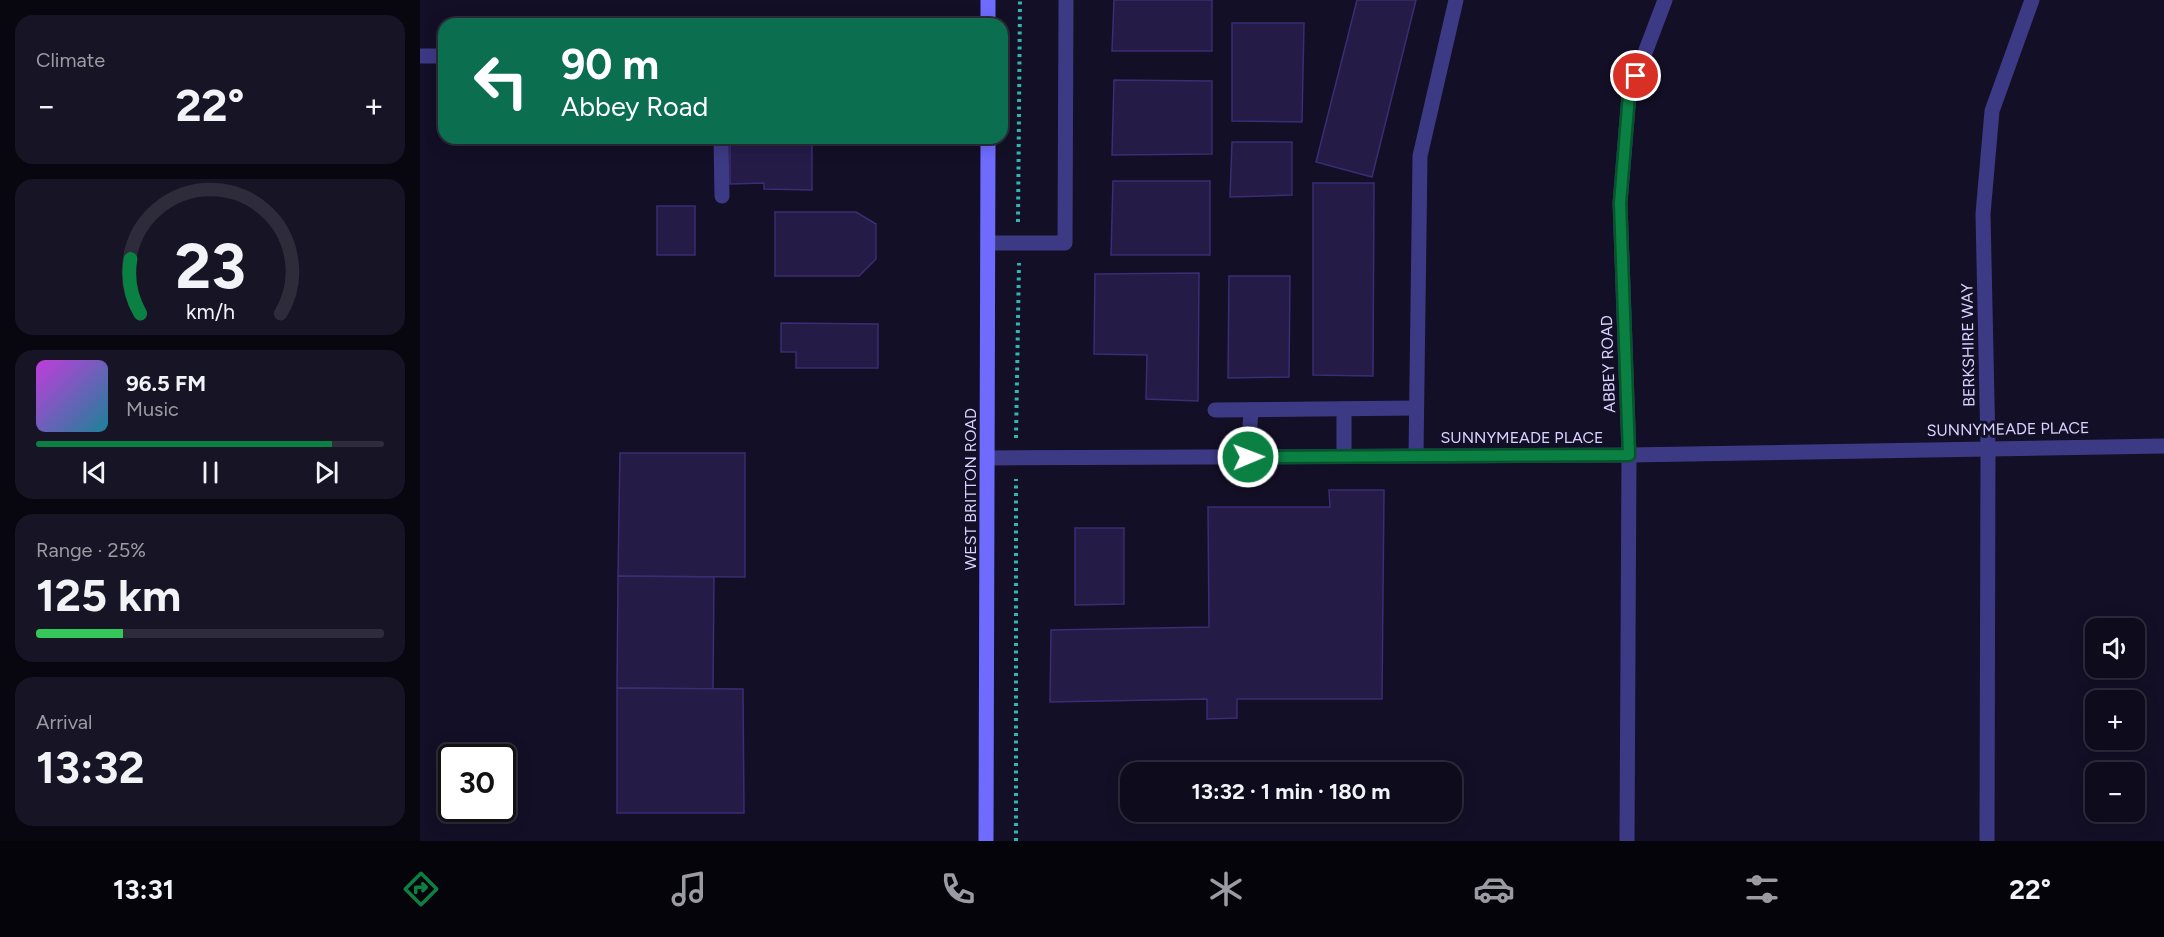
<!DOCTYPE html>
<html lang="en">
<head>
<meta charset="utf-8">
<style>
	body { margin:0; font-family:Figtree,sans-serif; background:#171425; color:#f1f3f6; height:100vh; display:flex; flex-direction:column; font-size:22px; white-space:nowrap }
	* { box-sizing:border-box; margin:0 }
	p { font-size:20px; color:#9b9ba3 }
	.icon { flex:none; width:33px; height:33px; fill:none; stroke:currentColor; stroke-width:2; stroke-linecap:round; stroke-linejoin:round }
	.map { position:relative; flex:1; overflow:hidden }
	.drawer { display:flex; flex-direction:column; gap:15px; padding:15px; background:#08060f; width:420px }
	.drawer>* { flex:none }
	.hud { position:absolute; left:18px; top:18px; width:570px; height:126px; border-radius:18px; box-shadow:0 3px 15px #0003,0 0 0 2px #2e2b3b; background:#0b6e4f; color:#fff; overflow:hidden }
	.controls { position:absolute; left:1665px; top:618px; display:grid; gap:12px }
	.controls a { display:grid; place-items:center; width:60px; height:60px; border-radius:12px; background:#0e0b1c; box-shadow:0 3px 15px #0003,0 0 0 2px #2e2b3b; font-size:30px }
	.speed { position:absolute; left:18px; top:744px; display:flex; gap:12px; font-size:30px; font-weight:700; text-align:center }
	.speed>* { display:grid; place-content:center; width:78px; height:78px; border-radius:50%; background:#0e0b1c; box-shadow:0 3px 15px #0003,0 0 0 2px #2e2b3b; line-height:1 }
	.speed .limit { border:3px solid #111; border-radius:9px; background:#fff; color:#111 }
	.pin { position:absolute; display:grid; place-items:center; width:51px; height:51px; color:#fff; margin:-26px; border:3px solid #fff; border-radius:50%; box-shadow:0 2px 6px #0007 }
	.me { position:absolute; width:66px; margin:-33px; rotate:89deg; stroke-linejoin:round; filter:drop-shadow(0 0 4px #0008) }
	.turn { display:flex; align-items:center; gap:21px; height:126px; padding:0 24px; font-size:27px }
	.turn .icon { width:78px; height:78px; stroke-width:2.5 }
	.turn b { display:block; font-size:42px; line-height:51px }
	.big { font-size:45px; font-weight:700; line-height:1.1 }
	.drawer .tile { flex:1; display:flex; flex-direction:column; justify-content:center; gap:9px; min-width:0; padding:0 21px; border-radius:18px; background:#171425 }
	.drawer .dial { align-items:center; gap:0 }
	.dial svg { height:156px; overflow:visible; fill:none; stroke:#2e2b3b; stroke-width:7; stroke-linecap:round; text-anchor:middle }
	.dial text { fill:#f1f3f6; stroke:none }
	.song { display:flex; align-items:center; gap:18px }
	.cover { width:72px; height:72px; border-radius:9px; background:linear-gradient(135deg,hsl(290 70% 55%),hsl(190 70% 35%)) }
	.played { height:6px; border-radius:3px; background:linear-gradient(90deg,#0b8043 85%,#2e2b3b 85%) }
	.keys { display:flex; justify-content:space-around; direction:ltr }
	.heat { display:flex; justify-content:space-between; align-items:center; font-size:33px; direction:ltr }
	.charge { height:9px; border-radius:4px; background:linear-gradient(90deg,#34c759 25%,#2e2b3b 0) }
	.trip { position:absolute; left:700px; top:762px; width:342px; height:60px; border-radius:18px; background:#0e0b1c; box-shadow:0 3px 15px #0003,0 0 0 2px #2e2b3b; font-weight:700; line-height:60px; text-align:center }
	.dock { display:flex; height:96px; justify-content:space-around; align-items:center; background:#06040b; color:#9b9ba3 }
	.dock .icon { width:42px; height:42px }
	.dock .current { color:#0b8043 }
	.dock b { font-size:27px; color:#f1f3f6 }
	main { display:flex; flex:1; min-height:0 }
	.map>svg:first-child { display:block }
</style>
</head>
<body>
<main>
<section class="drawer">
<div class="tile"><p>Climate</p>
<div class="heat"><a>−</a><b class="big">22°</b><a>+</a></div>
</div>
<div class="tile dial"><svg viewBox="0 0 100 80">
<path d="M14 69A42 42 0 1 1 86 69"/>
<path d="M14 69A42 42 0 0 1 9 41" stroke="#0b8043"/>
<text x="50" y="56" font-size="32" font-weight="700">23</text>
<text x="50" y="72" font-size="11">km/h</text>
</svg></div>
<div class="tile">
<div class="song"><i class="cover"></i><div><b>96.5 FM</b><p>Music</p></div></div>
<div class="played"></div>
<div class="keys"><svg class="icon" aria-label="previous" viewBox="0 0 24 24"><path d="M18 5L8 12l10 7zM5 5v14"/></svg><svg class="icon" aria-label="pause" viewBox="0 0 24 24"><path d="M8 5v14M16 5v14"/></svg><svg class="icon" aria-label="next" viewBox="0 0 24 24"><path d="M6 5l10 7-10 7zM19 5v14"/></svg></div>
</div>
<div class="tile"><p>Range · 25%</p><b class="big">125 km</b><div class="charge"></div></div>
<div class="tile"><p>Arrival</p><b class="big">13:32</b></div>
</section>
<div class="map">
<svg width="1744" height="841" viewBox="0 0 1744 841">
	<rect width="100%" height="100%" fill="#130f26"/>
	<g fill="#241b47" stroke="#3b2d73" stroke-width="1.5">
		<path d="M694,0H792V51H692Z"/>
		<path d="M937,0H996L952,177L896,162Z"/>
		<path d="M812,23H884L882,122L812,121Z"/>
		<path d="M694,80L792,81V154L692,155Z"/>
		<path d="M310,138H392V190L344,189V183L310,184Z"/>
		<path d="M812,142H872V195L810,197Z"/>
		<path d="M693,181H790V255H691Z"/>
		<path d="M893,183H954L953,376L893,375Z"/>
		<rect x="237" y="206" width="38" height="49"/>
		<path d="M355,212H436L456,224V259L439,276H355Z"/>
		<path d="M779,273L778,401L726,399L727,355L674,354L675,274Z"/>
		<path d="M809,276H870L869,377L808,378Z"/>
		<path d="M361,323L458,324V368H376V352H361Z"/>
		<path d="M200,453H325V577L198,576Z"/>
		<path d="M909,490H964L962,699H817V718L787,719V699L630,702L631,630L789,627L788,507H910Z"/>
		<path d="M655,528H704V604L655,605Z"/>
		<path d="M198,576L294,577L293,689L197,688Z"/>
		<path d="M197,688L323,689L324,813H197Z"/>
	</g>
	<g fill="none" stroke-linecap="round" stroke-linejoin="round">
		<g stroke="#2fb8b0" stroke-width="4" stroke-dasharray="3 4.5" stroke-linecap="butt">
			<path d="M598,222L600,0"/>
			<path d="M596,438L599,263"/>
			<path d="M596,841V479"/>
		</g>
		<g stroke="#3d3a85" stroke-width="15">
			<path d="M301,138L302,196"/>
			<path d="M568,243H645L646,0"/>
			<path d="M795,410L996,408"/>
			<path d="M996,455L1000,156L1036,0"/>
			<path d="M924,456V409"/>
			<path d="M828,457L831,410"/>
		</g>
		<g stroke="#3d3a85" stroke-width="15">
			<path d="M0,56H24"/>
			<path d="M568,458L1209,455L1744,446"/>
			<path d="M1207,841L1209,455L1200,203L1209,95L1245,0"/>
			<path d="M1567,841L1568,447L1563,214L1572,111L1612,0"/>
		</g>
		<g stroke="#6f6bff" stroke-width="15">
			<path d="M568,0V24"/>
			<path d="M566,841L568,138"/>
		</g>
	</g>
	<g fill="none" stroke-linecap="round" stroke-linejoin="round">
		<defs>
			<path id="route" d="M828,457L1209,455L1200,203L1209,95L1216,76"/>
		</defs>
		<use href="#route" stroke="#07532c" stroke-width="15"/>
		<use href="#route" stroke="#0b8043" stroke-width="10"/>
	</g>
	<g text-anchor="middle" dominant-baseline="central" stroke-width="6" stroke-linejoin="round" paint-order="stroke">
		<g font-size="16" fill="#d9d4ff" stroke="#130f26">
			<text transform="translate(1548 345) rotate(-91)">BERKSHIRE WAY</text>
			<text transform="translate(1188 364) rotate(-92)">ABBEY ROAD</text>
			<text transform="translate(1588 429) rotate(-1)">SUNNYMEADE PLACE</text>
			<text x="1102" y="437">SUNNYMEADE PLACE</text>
			<text transform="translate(550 489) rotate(-90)">WEST BRITTON ROAD</text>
		</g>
	</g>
</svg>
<div class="controls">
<a><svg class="icon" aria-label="sound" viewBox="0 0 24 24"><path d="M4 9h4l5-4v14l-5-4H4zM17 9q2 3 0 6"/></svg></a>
<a>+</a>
<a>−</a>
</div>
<div class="speed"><div class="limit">30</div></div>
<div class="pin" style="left:1216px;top:76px;background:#d93025"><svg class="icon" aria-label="arrive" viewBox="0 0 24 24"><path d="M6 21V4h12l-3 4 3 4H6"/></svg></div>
<svg class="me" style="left:828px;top:457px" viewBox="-20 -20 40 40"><circle r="17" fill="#0b8043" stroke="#fff" stroke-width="3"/><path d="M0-11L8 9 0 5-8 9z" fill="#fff"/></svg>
<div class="trip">13:32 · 1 min · 180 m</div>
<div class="hud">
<div class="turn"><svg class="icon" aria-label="left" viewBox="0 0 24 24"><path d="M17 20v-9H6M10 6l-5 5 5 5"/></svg><div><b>90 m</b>Abbey Road</div></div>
</div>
</div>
</main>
<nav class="dock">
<b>13:31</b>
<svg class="icon current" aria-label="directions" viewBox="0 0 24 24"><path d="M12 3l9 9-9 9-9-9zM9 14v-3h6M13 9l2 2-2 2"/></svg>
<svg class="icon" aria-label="music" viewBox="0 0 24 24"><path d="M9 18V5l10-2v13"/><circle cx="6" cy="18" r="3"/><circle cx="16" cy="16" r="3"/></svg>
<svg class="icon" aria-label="phone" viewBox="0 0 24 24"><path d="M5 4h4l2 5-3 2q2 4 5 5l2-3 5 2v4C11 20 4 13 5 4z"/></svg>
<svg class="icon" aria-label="climate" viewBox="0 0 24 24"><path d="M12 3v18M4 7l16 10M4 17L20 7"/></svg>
<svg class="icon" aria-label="car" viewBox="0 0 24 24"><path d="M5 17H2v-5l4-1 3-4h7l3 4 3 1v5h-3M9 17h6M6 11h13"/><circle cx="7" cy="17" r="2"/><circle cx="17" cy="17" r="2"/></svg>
<svg class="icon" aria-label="filters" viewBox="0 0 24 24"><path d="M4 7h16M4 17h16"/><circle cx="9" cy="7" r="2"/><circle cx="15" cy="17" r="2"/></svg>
<b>22°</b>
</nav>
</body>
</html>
